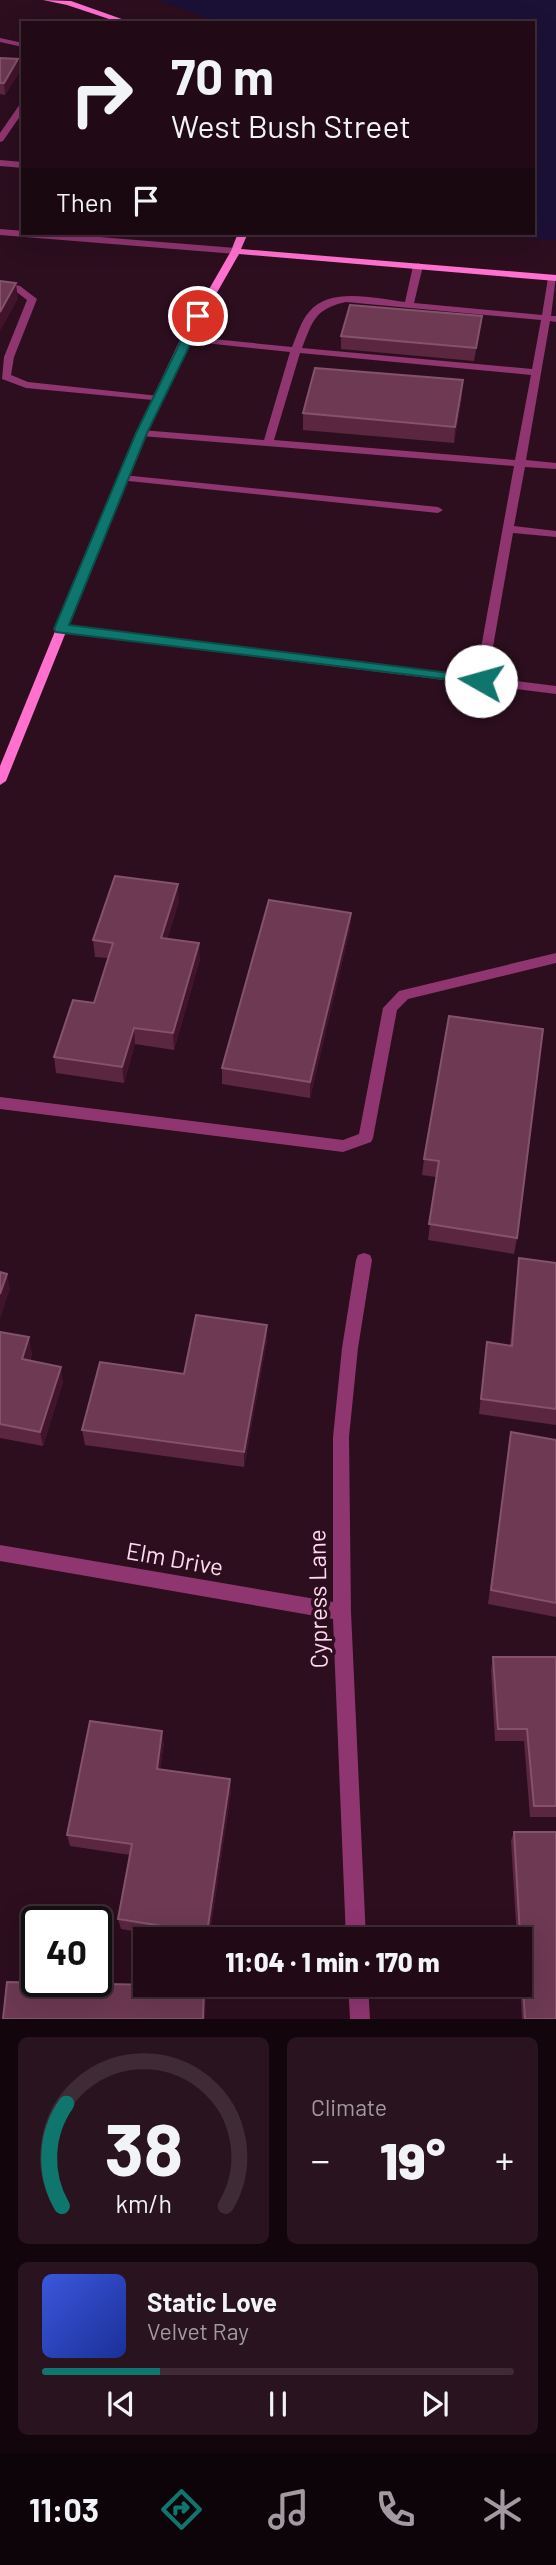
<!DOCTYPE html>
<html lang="en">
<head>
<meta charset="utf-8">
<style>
	body { margin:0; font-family:Barlow,sans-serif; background:#29131f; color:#f1f3f6; height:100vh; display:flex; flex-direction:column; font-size:26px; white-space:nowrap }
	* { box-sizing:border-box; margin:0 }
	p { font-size:23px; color:#a29aa1 }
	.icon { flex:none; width:38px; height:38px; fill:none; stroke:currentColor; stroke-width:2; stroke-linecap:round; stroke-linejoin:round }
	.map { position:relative; height:2019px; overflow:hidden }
	.drawer { display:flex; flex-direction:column; gap:18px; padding:18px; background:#12060c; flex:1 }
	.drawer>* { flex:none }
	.top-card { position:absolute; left:21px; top:21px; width:514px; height:214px; border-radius:0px; box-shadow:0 7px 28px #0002,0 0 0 2px #3e2b35; background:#210a16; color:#f1f3f6; overflow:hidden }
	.speed { position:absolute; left:21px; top:1906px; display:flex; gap:14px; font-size:35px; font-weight:700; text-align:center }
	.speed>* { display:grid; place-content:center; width:91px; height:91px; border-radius:50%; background:#210a16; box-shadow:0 7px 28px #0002,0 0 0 2px #3e2b35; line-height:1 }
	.speed .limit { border:4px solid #111; border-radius:10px; background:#fff; color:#111 }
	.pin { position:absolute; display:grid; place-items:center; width:60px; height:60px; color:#fff; margin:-30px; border:4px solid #fff; border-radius:50%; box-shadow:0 2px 7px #0007 }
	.me { position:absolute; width:77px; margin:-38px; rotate:277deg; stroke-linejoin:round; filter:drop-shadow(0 0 5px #0008) }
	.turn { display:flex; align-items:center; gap:24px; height:147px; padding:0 35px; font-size:32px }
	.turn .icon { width:91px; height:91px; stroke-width:2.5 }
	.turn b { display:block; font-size:49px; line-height:60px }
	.then { display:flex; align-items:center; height:66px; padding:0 35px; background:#0003; gap:14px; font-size:26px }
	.big { font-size:52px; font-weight:800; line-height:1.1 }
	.drawer .card { flex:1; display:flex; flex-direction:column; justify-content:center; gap:10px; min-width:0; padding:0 24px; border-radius:10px; background:#29131f }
	.drawer .dial { align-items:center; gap:0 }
	.dial svg { height:182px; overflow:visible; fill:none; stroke:#3e2b35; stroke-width:7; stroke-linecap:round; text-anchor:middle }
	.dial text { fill:#f1f3f6; stroke:none }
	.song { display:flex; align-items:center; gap:21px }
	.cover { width:84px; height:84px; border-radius:10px; background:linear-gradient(135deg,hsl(230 70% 55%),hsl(230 70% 35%)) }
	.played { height:7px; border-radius:4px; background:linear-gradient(90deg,#0f766e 25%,#3e2b35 25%) }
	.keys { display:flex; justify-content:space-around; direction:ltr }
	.heat { display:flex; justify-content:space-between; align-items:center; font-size:38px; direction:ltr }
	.drawer .tiles { flex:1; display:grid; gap:18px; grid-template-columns:1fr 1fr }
	.card:last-child { grid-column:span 2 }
	.trip { position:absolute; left:133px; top:1927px; width:399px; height:70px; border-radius:0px; background:#210a16; box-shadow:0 7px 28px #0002,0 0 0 2px #3e2b35; font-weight:800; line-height:70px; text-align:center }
	.tabs { display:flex; height:112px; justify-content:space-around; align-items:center; background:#0d0409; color:#a29aa1 }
	.tabs .icon { width:49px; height:49px }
	.tabs .current { color:#0f766e }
	.tabs b { font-size:32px; color:#f1f3f6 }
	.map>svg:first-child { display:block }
</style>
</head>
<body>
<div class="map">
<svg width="556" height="2019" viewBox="0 0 556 2019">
	<rect width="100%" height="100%" fill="#2c0e1e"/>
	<path fill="#1b1137" d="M159,0H556V240L457,233H534V23H220Z"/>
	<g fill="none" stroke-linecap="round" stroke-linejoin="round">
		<g fill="#8f3570" fill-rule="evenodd">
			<path d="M0,38L23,43V47L0,42Z"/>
			<path d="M20,104H23V112L3,141L0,142V133Z"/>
			<path d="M0,160L23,162V168L0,166Z"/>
			<path d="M418,263L423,266L414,303L542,315L548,278L556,276L551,316H556V322L550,321L526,460L556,463V469L525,467L514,526L556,531V537L513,533L487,681L481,685L475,681L514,466L141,436L136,433L141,430L264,440L290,352L186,341L181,338L183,336L292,347C297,335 301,321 309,312C330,286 377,299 405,302L413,266ZM346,302L541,320L532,369L302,348C313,320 315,309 346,302ZM300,353L531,375L515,460L274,440Z"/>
			<path d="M0,282L20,286L37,299L14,357L11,375L28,382L159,396L163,397V401L26,388L2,379L4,357L27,300L14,290L0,288Z"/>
			<path d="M123,475L438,507L443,510L438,513L119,480V476Z"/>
			<path d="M556,953V963L408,999L397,1010L373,1138L371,1142L343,1152L0,1109V1097L343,1140L359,1134L383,1008L399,991Z"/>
		</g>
		<g fill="#8f3570" fill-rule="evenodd">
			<path d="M364,1253L370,1255L372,1260L358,1348L349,1437L351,1612L366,1939H346L333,1619L0,1561V1545L333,1602V1437L342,1348L356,1260L358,1255Z"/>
			<path d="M348,1984H368L370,2019H350Z"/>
		</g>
		<g fill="#8f3570" fill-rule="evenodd">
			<path d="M0,229L236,248L241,251L236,254L0,235Z"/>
			<path d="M61,625L556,686V694L57,632L55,629Z"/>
		</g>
		<g fill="#ff70cf" fill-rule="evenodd">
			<path d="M43,0L71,1L133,23H121L67,5Z"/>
			<path d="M238,233H248L241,249L556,275V281L239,254L191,338L146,433L6,781L0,785V766L136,433L181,338L231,251Z"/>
		</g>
	</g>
	<g fill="#5b2640">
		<path d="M0,58L20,71L5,95L0,94Z"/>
		<path d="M480,329L474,361L341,349V336Z"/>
		<path d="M462,397L454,443L303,430V413Z"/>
		<path d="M179,901L167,939L200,959L174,1050L135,1044L124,1083L56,1073L54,1057L94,1003L108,958L95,957L93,940Z"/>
		<path d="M351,913L350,929L310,1098L222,1084V1068Z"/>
		<path d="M449,1016L517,1238L514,1254L428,1240L436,1177L422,1175L424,1159Z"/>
		<path d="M519,1258L556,1263V1425L479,1414L487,1342L510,1346L517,1274Z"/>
		<path d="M0,1332L32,1353L30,1361L63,1382L43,1446L0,1438Z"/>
		<path d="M267,1340L244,1467L85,1445L82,1430L184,1374Z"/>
		<path d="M511,1432L556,1440V1617L488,1604Z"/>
		<path d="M493,1657H556V1817H530L524,1741H495L491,1670Z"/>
		<path d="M164,1743L160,1769L231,1791L209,1939H182L121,1929L118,1919L130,1855L70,1846L67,1835Z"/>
		<path d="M514,1832L556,2019H522L520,1982V1939H517L511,1841Z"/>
	</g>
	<g fill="#41142b">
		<path d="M18,59L20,71L5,95L4,83Z"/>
		<path d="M16,283L18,299L0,331V312Z"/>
		<path d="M463,380L462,397L454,443L455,427Z"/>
		<path d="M178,884L179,901L162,954L161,938Z"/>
		<path d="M351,913L350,929L310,1098V1082Z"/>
		<path d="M199,943L200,959L174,1050L173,1033Z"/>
		<path d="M134,1028L135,1044L124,1083L122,1067Z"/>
		<path d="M7,1274L10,1289L0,1319V1294Z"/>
		<path d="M267,1325V1340L244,1467V1452Z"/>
		<path d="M29,1337L32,1353L25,1374L22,1359Z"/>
		<path d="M61,1367L63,1382L43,1446L40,1432Z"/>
		<path d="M162,1731L164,1743L158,1781L157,1769Z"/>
		<path d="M230,1779L231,1791L209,1939H208L207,1933Z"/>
		<path d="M204,1986L206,1996L205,2019H203Z"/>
	</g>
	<g fill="#6d3953" stroke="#84526b" stroke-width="2">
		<path d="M0,58L18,59L4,83H0Z"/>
		<path d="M0,281L16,283L0,312Z"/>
		<path d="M350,305L482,316L476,348L341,336Z"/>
		<path d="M315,368L463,380L455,427L303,413Z"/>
		<path d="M115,876L178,884L161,938L199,943L173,1033L134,1028L122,1067L54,1057L73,1000L94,1003L113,943L93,940Z"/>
		<path d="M269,900L351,913L310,1082L222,1068Z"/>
		<path d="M449,1016L543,1029L517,1238L429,1224L439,1161L424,1159Z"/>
		<path d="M519,1258L556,1263V1409L481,1399L487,1342L512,1346Z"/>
		<path d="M0,1272L7,1274L0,1294Z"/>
		<path d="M196,1315L267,1325L244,1452L82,1430L100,1362L184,1374Z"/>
		<path d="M0,1332L29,1337L22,1359L61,1367L40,1432L0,1424Z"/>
		<path d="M511,1432L556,1440V1603L491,1590Z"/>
		<path d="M493,1657H556V1806H534L527,1729H498Z"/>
		<path d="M90,1721L162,1731L157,1769L230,1779L207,1933L118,1919L132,1844L67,1835Z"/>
		<path d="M514,1832H556V2019H525Z"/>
		<path d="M7,1982L204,1986L203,2019H3Z"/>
	</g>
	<path fill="#0f766e" stroke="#0a4d48" stroke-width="2" d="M194,314L204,316L147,433L69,625L481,677L486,678V684L56,632L54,629L136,433Z"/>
	<g text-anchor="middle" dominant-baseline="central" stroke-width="7" stroke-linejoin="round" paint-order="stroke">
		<g font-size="24" fill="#ffd9ef" stroke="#2c0e1e">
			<text transform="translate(175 1558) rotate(10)">Elm Drive</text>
			<text transform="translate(317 1599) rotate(-91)">Cypress Lane</text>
		</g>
	</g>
</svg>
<div class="speed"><div class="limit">40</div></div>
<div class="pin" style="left:198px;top:316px;background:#d93025"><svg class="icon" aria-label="arrive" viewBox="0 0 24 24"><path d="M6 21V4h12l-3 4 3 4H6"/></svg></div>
<svg class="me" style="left:481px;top:681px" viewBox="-20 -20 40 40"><circle r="19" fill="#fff"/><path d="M0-13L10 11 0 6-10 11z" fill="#0f766e"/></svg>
<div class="trip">11:04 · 1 min · 170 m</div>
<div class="top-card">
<div class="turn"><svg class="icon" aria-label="right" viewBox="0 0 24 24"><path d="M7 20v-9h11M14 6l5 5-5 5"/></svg><div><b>70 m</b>West Bush Street</div></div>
<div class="then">Then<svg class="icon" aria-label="arrive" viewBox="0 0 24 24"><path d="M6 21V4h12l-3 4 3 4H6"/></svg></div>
</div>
</div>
<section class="drawer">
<div class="tiles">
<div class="card dial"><svg viewBox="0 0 100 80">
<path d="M14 69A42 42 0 1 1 86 69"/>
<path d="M14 69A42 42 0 0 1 16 24" stroke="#0f766e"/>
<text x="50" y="56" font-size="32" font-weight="700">38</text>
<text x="50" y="72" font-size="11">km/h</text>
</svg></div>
<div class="card"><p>Climate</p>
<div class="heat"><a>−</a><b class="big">19°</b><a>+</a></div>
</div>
<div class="card">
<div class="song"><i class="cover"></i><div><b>Static Love</b><p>Velvet Ray</p></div></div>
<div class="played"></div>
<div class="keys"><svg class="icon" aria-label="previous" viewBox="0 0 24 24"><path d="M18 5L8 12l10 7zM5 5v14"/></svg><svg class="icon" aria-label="pause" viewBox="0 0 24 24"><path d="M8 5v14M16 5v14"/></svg><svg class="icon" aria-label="next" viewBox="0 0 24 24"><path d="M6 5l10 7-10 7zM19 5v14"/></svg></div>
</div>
</div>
</section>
<nav class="tabs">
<b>11:03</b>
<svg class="icon current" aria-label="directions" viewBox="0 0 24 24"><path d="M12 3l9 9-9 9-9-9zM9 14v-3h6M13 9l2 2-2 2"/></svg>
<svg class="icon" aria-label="music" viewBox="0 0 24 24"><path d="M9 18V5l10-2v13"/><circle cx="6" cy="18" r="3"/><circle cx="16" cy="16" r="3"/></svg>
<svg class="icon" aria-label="phone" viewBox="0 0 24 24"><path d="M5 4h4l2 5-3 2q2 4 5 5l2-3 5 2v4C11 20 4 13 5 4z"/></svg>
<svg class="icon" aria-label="climate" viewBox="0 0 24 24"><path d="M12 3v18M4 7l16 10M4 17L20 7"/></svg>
</nav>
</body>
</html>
